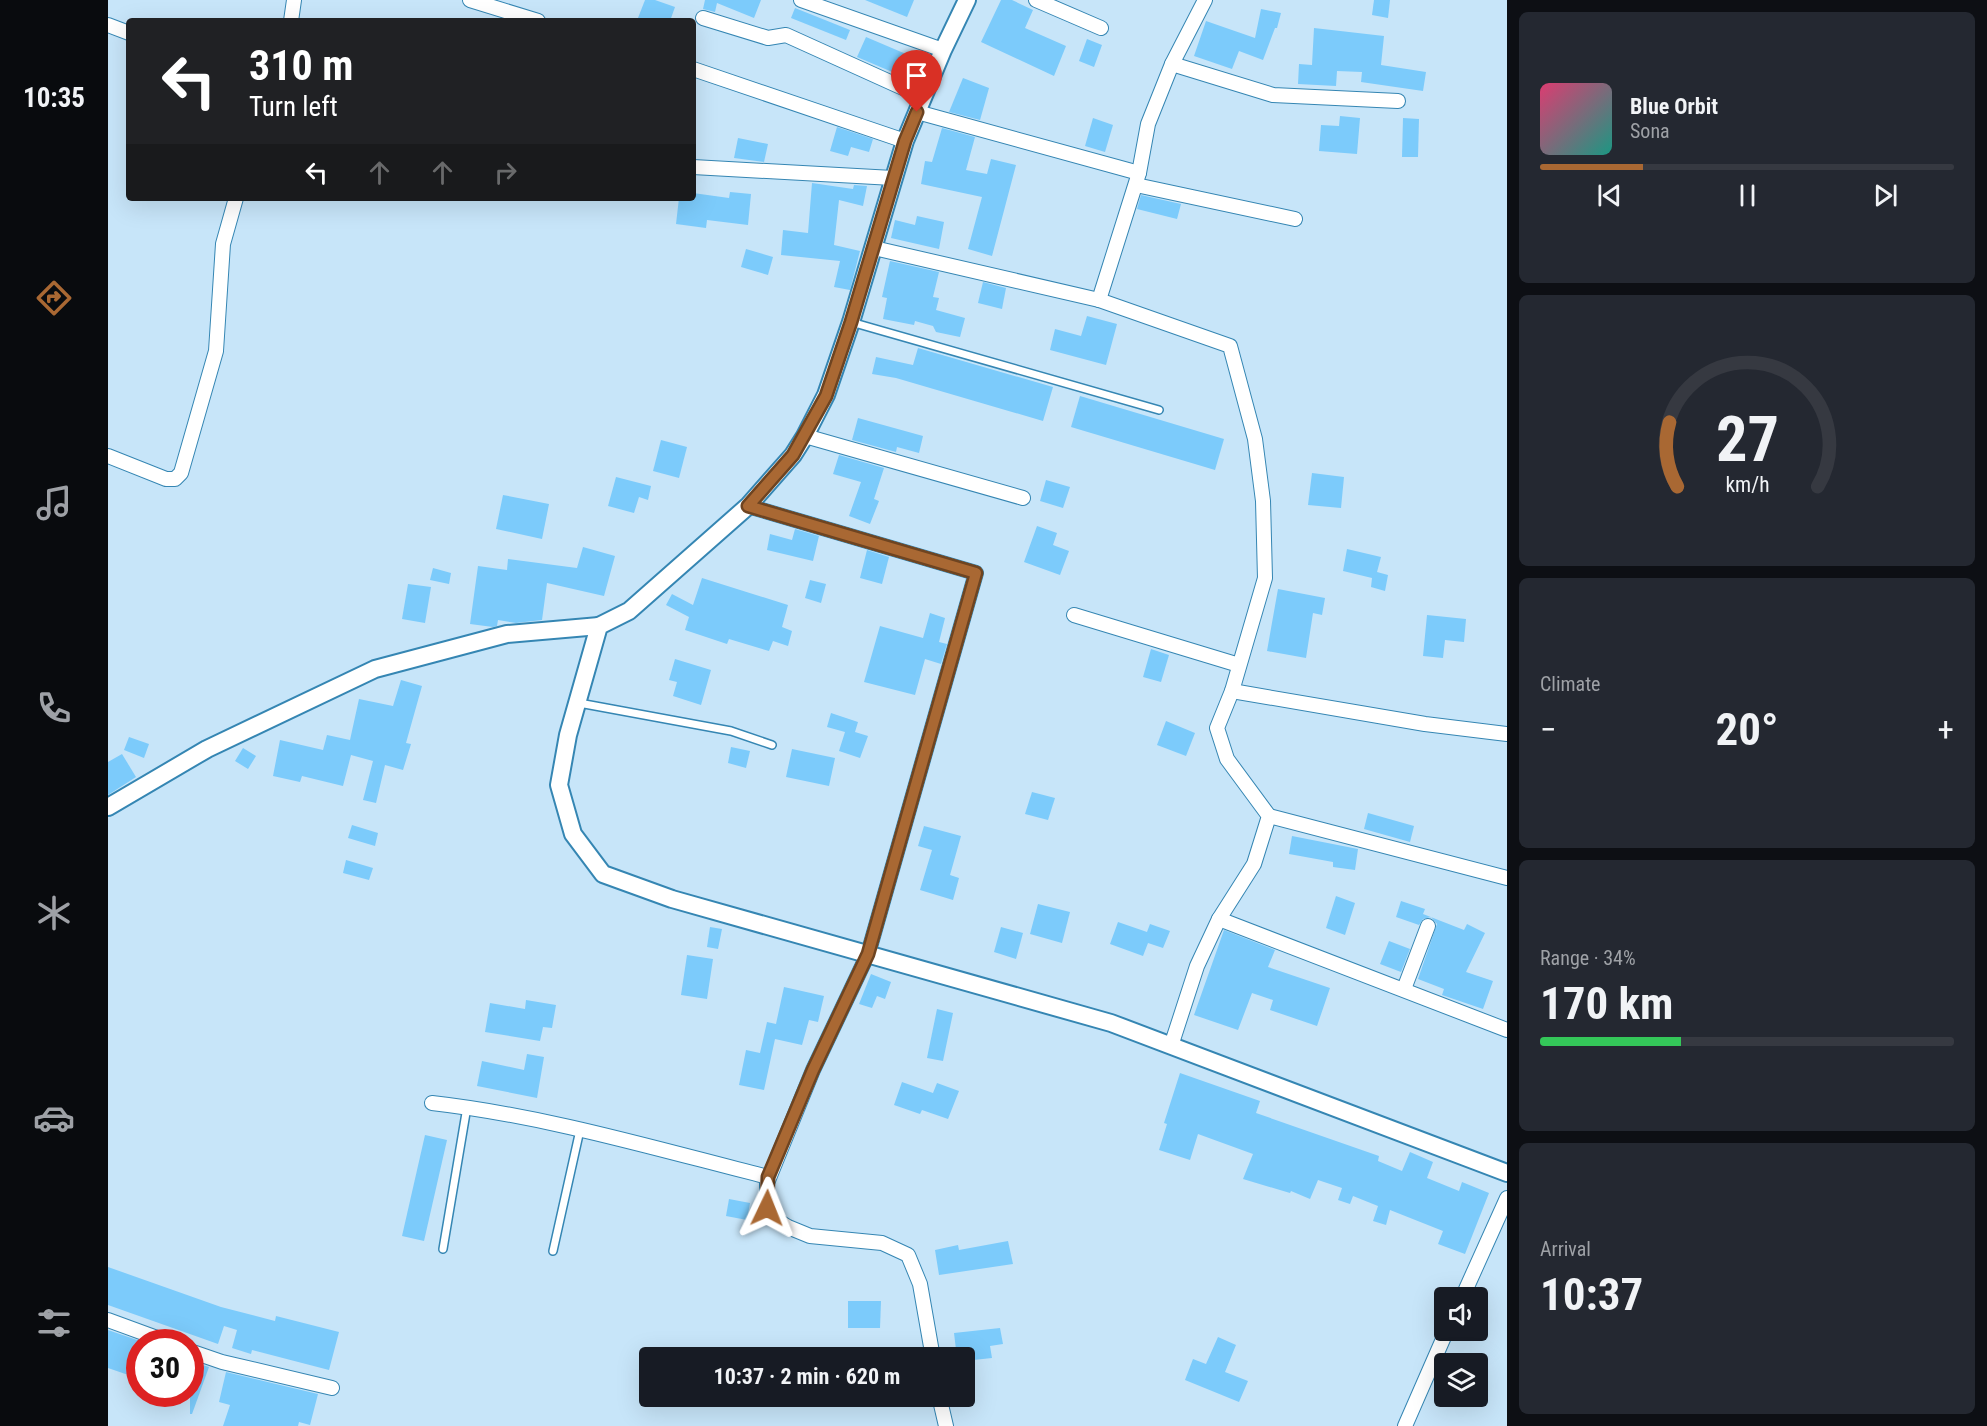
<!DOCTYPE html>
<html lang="en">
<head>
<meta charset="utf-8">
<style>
	body { margin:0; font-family:"Roboto Condensed",sans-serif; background:#242831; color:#f1f3f6; height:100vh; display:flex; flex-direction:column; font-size:22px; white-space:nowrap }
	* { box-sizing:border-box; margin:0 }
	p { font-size:20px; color:#9ea1a6 }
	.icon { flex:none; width:33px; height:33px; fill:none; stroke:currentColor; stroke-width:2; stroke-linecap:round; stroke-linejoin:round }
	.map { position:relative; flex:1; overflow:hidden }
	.details { display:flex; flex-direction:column; gap:12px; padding:12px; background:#0d0f14; width:480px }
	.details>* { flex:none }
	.banner { position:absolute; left:18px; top:18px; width:570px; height:183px; border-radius:6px; box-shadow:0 6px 24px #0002; background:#202124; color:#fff; overflow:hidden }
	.fabs { position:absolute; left:1326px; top:1287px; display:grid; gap:12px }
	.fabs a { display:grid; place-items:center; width:54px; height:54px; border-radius:6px; background:#171b24; box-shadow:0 6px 24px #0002; font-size:30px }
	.speed { position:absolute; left:18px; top:1329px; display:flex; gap:12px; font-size:30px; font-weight:700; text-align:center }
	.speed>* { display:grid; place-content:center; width:78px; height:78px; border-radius:50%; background:#171b24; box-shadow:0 6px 24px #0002; line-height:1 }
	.speed .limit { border:9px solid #d22; background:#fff; color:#111 }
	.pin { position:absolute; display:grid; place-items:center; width:51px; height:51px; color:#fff; margin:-62px -26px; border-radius:50% 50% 50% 0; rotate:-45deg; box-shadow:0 0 6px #0007 }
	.pin .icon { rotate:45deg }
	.me { position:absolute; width:66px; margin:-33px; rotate:2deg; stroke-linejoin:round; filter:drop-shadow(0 0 4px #0008) }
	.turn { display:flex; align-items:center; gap:21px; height:126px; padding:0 24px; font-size:27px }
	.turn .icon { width:78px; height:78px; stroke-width:2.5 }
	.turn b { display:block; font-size:42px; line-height:51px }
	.lanes { display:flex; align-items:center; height:57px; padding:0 24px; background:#0003; justify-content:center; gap:30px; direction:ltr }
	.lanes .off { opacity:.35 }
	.big { font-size:45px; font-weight:700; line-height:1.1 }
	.details .widget { flex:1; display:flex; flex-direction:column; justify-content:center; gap:9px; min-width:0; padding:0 21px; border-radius:9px; background:#242831 }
	.details .dial { align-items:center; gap:0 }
	.dial svg { height:156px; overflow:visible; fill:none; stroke:#363941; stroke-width:7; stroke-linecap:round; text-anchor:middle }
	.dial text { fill:#f1f3f6; stroke:none }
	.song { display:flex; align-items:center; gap:18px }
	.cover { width:72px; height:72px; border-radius:9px; background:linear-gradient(135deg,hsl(340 70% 55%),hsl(170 70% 35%)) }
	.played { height:6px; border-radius:3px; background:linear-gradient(90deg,#a96833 25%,#363941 25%) }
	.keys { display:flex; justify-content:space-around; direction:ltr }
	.heat { display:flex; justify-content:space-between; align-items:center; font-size:33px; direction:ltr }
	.charge { height:9px; border-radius:4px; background:linear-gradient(90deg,#34c759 34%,#363941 0) }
	.trip { position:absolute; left:531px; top:1347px; width:336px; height:60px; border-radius:6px; background:#171b24; box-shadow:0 6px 24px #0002; font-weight:700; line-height:60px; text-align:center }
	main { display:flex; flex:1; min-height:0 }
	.tabs { display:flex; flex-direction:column; width:108px; justify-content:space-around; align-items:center; background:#090b0e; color:#9ea1a6 }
	.tabs .icon { width:42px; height:42px }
	.tabs .current { color:#a96833 }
	.tabs b { font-size:27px; color:#f1f3f6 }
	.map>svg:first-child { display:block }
</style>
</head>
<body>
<main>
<nav class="tabs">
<b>10:35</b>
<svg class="icon current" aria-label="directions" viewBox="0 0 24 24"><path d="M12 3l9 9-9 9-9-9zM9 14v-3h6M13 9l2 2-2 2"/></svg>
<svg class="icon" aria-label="music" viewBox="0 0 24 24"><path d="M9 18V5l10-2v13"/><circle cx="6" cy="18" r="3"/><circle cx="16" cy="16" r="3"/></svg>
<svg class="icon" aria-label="phone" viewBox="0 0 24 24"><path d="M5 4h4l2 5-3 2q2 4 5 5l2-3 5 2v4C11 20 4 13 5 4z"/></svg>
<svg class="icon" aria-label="climate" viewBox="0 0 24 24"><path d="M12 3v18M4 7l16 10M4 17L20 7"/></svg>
<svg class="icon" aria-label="car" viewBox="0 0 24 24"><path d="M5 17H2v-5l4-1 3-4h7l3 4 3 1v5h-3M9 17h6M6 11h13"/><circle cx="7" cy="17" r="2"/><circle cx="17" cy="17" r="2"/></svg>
<svg class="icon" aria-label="filters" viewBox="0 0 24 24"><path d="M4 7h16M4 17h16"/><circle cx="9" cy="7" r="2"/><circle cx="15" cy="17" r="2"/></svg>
</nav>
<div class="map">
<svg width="1399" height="1426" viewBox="0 0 1399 1426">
	<rect width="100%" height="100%" fill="#c7e5f9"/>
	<g fill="#7ccbfb">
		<path d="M537,0H547L567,7L562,21L530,18Z"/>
		<path d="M597,0H653L646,18L609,3L607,12L595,9Z"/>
		<path d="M757,0H806L799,17Z"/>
		<path d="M893,0H904L925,10L917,28L958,46L946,76L873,42Z"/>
		<path d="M1266,0H1282L1280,18L1264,15Z"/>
		<path d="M687,8L742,30L738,40L683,18Z"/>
		<path d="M1153,9L1173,13L1169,28H1167L1155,60L1131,51L1124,69L1086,56L1098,21L1147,38Z"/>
		<path d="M1206,28L1276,36L1273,65L1318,72L1315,91L1253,82L1254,72L1229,71L1228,86L1190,84L1191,64L1204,65Z"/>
		<path d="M758,37L798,54L789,74L749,57Z"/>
		<path d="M979,39L994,45L986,67L971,61Z"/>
		<path d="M855,78L881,88L872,120L841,112Z"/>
		<path d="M1232,116L1252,118L1249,154L1211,151L1213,125L1231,126Z"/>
		<path d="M985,118L1005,125L997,152L977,146Z"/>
		<path d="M1295,118L1311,119L1310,157H1294Z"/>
		<path d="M729,127L765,139L761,152L743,147L740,156L722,151Z"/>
		<path d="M834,128L867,137L858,170L879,174L883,159L908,165L884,256L860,249L874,197L813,184L817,161L824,162Z"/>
		<path d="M630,138L660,144L656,162L626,158Z"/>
		<path d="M704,183L745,189L746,185L759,186L755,206L731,200L726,245L752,251L742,290L726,287L732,261L673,255L675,230L700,233Z"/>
		<path d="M622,192L643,194L640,225L599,220L598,228L568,224L571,198H585V193L621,198Z"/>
		<path d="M1033,195L1073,204L1069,219L1029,209Z"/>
		<path d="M809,216L836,222L831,249L783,238L787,220L807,225Z"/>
		<path d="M638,249L665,257L660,275L633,267Z"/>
		<path d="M782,261L831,272L825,297L831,298L828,310L857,318L852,337L828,332L825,326L807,321L806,325L775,319L779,298L774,297Z"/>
		<path d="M875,282L898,288L894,309L870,303Z"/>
		<path d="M979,316L1009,324L998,365L942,350L947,329L973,336Z"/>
		<path d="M810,348L945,387L935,421L788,378L764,374L768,357L805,365Z"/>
		<path d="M972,396L1116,439L1107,470L963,427Z"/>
		<path d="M750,418L815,436L811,453L789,447L788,452L744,440Z"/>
		<path d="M553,440L579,447L571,478L545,471Z"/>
		<path d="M731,455L776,468L766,499L771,501L762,524L741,516L753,482L725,474Z"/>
		<path d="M1204,473L1236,477L1233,508L1200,505Z"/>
		<path d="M508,477L543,486L540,500L531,497L526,513L500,506Z"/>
		<path d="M938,480L962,487L955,508L932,501Z"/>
		<path d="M395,495L441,504L434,539L388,529Z"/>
		<path d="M929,526L949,533L945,545L961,551L952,575L916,562Z"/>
		<path d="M687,529L711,536L705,561L659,550L662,534L684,540Z"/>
		<path d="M475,547L507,556L496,596L439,583L434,620L408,623L390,620L389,626L385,627L362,624L370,566L399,570L400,559L469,568Z"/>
		<path d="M1239,549L1273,557L1269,572L1280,575L1277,591L1263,587L1264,578L1235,571Z"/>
		<path d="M759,550L781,557L774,584L752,578Z"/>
		<path d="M325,568L343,573L341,584L322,580Z"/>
		<path d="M594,578L680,605L674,627L684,631L680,646L665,641L661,651L621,639L619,644L577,630L581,617L558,605L564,594L585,605Z"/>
		<path d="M702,580L718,584L713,603L697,598Z"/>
		<path d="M300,584L323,587L317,623L294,619Z"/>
		<path d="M1170,589L1217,598L1214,615L1205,613L1198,658L1159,651Z"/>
		<path d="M822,613L837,618L831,642L839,644L833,664L817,659L807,695L756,682L772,626L815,638Z"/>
		<path d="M1319,615L1358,619L1356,642L1337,640L1335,658L1315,656Z"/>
		<path d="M1043,649L1061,655L1053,682L1035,677Z"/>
		<path d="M567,659L603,670L593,705L565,696L569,682L561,680Z"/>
		<path d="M293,680L314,686L298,743L303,744L295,770L277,765L268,803L255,800L265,761L243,755L235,786L194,776L192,782L165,776L172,740L215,750L219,735L242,740L251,699L285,706Z"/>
		<path d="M723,713L750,722L747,732L760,736L752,758L731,751L737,732L719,727Z"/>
		<path d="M1058,721L1087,733L1078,756L1049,745Z"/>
		<path d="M21,737L41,744L36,758L16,750Z"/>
		<path d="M623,747L642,751L638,768L620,763Z"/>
		<path d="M135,748L148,756L140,769L127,761Z"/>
		<path d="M684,749L727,758L721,786L678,777Z"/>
		<path d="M14,754L28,777L0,795V762Z"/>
		<path d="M924,792L947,798L940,820L917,814Z"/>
		<path d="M1260,813L1306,826L1302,842L1256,829Z"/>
		<path d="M244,825L270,833L267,846L240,838Z"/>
		<path d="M816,826L853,836L842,875L851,878L845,900L812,890L824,850L810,846Z"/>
		<path d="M1184,836L1250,849L1247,870L1225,867V862L1181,854Z"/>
		<path d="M238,860L265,868L261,880L235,873Z"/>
		<path d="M1228,896L1247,903L1237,935L1218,928Z"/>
		<path d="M1293,901L1317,909L1315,914L1356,930L1359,924L1377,933L1358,972L1385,981L1375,1009L1334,995L1336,989L1310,979L1329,924L1323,917L1315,919L1311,925L1288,917Z"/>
		<path d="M930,904L962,912L954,943L922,934Z"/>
		<path d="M1010,922L1039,932L1042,924L1062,931L1055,948L1040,943L1035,956L1002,944Z"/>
		<path d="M602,927L614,929L610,949L599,947Z"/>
		<path d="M893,927L915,933L908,959L886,952Z"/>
		<path d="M1116,930L1167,950L1160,967L1222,988L1209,1026L1162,1010L1165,1000L1144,993L1130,1030L1086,1015Z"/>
		<path d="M1281,941L1302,949L1293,972L1272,964Z"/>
		<path d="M579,955L605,959L599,999L573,995Z"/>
		<path d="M763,974L783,982L777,999L769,996L764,1008L751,1004Z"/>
		<path d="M676,987L716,996L710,1022L701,1020L694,1045L667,1039L656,1090L631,1085L638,1050L652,1053L659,1022L668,1024Z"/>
		<path d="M418,1000L448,1005L444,1028L435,1027L432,1041L377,1032L382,1003L417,1009Z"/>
		<path d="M829,1009L845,1013L835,1061L819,1058Z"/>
		<path d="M419,1054L436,1057L429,1098L369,1086L374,1061L416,1070Z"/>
		<path d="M1072,1073L1152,1101L1148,1113L1271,1156L1270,1161L1294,1171L1302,1152L1325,1162L1319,1178L1351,1191L1354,1182L1381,1193L1357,1254L1330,1244L1335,1231L1282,1210L1278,1225L1265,1221L1270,1206L1245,1196L1242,1204L1230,1200L1234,1188L1210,1180L1202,1199L1183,1191L1182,1193L1135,1179L1145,1154L1090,1134L1082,1160L1051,1150L1059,1124L1056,1123Z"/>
		<path d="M794,1082L825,1093L829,1083L851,1091L840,1119L814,1110L812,1114L786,1105Z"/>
		<path d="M317,1135L339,1140L316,1241L294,1236Z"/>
		<path d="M621,1199L642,1203L639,1220L618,1216Z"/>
		<path d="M900,1241L905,1264L831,1275L827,1250L850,1245L851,1250Z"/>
		<path d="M0,1267L113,1307L167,1321L168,1316L231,1332L221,1370L144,1350L143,1354L124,1348L129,1330L116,1326L110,1344L0,1305Z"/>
		<path d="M740,1301H773L772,1328H740Z"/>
		<path d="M892,1328L895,1344L882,1346L884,1358L856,1361V1358H849L846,1333Z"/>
		<path d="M0,1330L32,1341V1379L0,1368Z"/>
		<path d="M1110,1337L1128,1345L1117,1372L1140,1381L1131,1402L1077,1380L1085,1359L1098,1364Z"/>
		<path d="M82,1361L101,1367L84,1414H82Z"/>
		<path d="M118,1372L210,1394L202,1425L191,1422L190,1426H115L122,1405L111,1402Z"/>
	</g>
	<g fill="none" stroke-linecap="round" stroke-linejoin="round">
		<defs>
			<g id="service">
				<path d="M743,322L1051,410"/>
				<path d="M471,703L623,731L664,745"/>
				<path d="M335,1249L359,1107"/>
				<path d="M445,1251L472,1130"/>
			</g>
			<g id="minor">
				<path d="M362,0L430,21"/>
				<path d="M693,0L835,50"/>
				<path d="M928,0L993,28"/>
				<path d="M595,18L660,38L678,35L815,97"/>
				<path d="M183,21L186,0"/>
				<path d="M0,25L21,33"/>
				<path d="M1064,64L1165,95L1290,101"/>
				<path d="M585,69L797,141"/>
				<path d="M809,112L1031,173"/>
				<path d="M585,167L785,178"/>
				<path d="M1028,185L1187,219"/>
				<path d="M766,248L991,300L1122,346L1147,439L1155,501L1157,578L1124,691L1109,728L1119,759L1161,816L1146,864L1111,919L1089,966L1063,1046"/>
				<path d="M991,300L1031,173L1040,124L1064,64L1097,0"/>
				<path d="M697,436L915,498"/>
				<path d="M0,456L58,479H67L73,473L108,351L115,244L128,198"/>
				<path d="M640,506L868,573L760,954L705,1070L659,1183V1207L667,1219L680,1227L702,1236L774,1243L800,1255L812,1284L825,1358"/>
				<path d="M966,615L1131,665"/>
				<path d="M1124,691L1317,724L1399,734"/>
				<path d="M1161,816L1399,878"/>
				<path d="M1111,919L1399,1030"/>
				<path d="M1296,989L1320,926"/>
				<path d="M324,1103C438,1116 549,1149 660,1177"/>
				<path d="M1354,1298L1399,1198"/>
				<path d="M0,1320L60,1342"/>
				<path d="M82,1351L114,1362L224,1388"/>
				<path d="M831,1396L838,1426"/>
				<path d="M1297,1426L1339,1330"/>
			</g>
			<g id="tertiary">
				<path d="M859,0L835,50L797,141L743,322L718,395L697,436L685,455L640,506L521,611L491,626L460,735L451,785L465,834L495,874L564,899L1003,1023L1399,1173"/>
				<path d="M0,807L99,749L267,669L399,634L491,626"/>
			</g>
		</defs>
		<use href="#service" stroke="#3586b3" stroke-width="10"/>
		<use href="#minor" stroke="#3586b3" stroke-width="16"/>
		<use href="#tertiary" stroke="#3586b3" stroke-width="20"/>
		<use href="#service" stroke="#fff" stroke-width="7"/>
		<use href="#minor" stroke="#fff" stroke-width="14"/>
		<use href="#tertiary" stroke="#fff" stroke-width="16"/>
	</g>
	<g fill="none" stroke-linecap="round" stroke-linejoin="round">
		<defs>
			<path id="route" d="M659,1208L660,1177L705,1070L760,954L868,573L640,506L685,455L718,396L743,322L797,141L809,112"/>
		</defs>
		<use href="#route" stroke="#6e4421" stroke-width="15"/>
		<use href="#route" stroke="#a96833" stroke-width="10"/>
	</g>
</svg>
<div class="fabs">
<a><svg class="icon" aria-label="sound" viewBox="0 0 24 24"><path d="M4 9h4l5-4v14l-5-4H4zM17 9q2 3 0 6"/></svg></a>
<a><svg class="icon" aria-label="layers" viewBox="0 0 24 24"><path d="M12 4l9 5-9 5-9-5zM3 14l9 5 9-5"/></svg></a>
</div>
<div class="speed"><div class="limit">30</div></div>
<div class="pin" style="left:809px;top:112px;background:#d93025"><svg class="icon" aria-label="arrive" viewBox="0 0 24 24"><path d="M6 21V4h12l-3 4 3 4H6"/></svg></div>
<svg class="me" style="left:659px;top:1208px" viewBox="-20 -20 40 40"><path d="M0-17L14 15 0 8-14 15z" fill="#a96833" stroke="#fff" stroke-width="4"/></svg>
<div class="trip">10:37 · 2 min · 620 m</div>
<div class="banner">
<div class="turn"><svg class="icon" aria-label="left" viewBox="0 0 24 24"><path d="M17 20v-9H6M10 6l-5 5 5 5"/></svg><div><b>310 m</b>Turn left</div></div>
<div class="lanes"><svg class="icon" aria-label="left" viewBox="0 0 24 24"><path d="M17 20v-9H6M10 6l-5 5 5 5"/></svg><svg class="icon off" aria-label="ahead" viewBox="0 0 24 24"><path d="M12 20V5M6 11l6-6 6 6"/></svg><svg class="icon off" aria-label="ahead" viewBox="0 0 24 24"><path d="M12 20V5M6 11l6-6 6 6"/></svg><svg class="icon off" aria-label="right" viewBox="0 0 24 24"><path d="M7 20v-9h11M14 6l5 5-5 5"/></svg></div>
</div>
</div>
<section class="details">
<div class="widget">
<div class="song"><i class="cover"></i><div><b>Blue Orbit</b><p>Sona</p></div></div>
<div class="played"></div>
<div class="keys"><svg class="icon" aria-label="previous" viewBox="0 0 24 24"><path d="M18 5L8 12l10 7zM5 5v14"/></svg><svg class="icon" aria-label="pause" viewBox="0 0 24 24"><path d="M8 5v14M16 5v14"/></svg><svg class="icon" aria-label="next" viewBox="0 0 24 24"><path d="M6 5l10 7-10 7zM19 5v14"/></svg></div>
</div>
<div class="widget dial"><svg viewBox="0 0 100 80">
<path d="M14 69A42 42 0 1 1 86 69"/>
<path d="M14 69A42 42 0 0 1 10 36" stroke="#a96833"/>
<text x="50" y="56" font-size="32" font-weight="700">27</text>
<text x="50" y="72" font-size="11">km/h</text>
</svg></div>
<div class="widget"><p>Climate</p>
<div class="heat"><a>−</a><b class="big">20°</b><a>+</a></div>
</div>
<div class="widget"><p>Range · 34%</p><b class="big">170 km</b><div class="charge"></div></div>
<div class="widget"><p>Arrival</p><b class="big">10:37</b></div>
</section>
</main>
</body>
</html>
